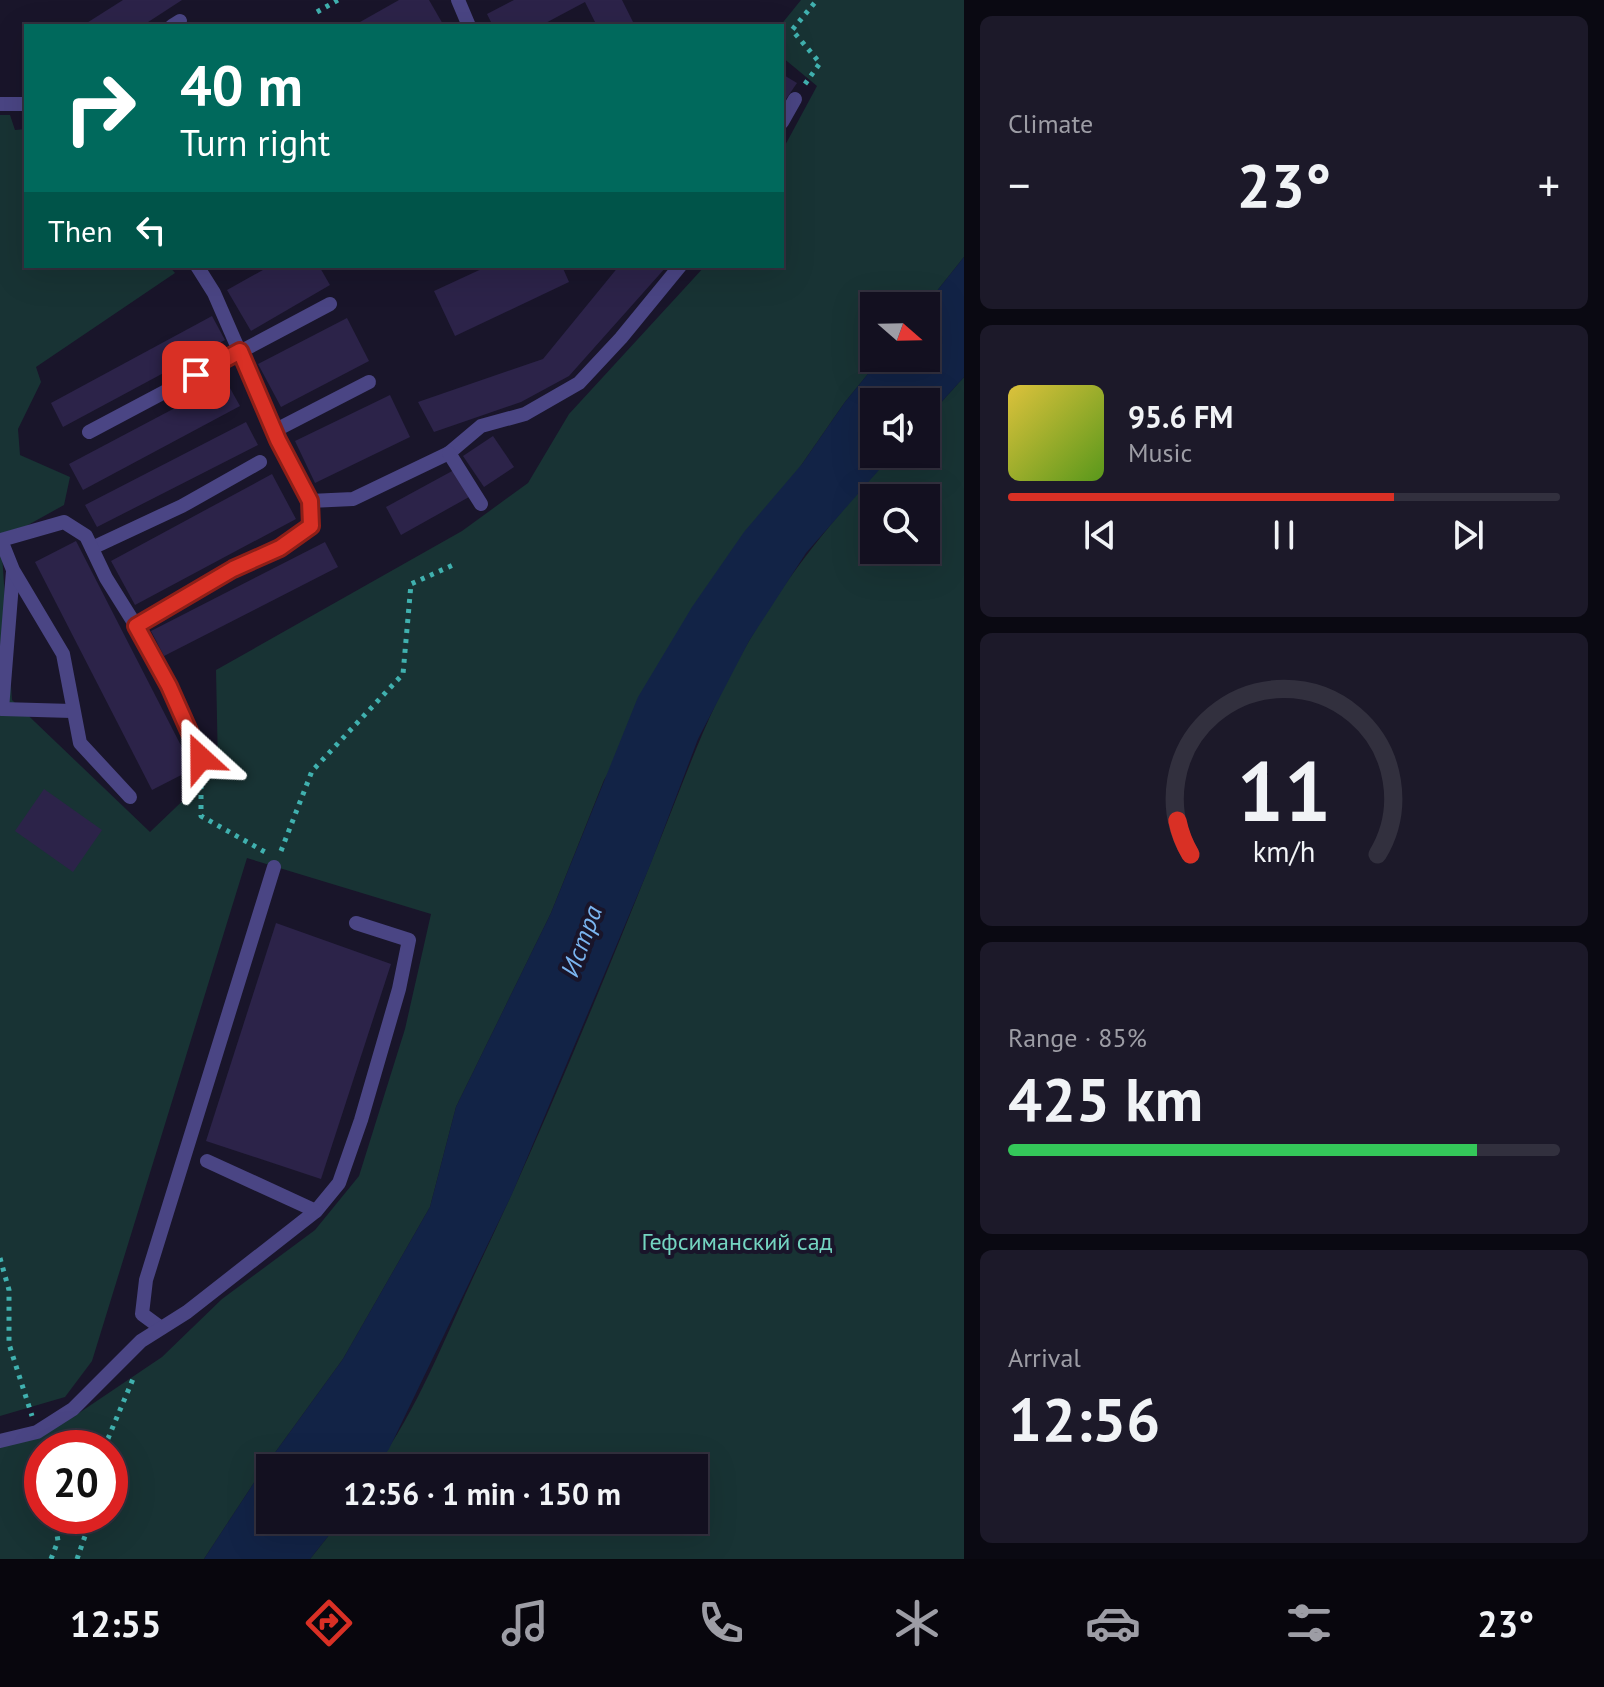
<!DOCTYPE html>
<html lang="en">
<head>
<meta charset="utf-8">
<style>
	body { margin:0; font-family:"PT Sans",sans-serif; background:#1c1929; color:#f1f3f6; height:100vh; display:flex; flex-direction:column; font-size:30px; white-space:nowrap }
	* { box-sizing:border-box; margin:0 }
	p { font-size:26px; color:#9d9da5 }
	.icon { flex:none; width:44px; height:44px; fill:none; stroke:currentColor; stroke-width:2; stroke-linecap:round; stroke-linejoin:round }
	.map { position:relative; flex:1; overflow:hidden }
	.sheet { display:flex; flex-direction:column; gap:16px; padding:16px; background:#0a0912; width:640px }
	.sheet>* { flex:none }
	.guide { position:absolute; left:24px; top:24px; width:760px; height:244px; border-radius:0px; box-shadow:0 8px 32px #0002,0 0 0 2px #32303e; background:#00695c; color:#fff; overflow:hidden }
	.needle { width:52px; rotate:110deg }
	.tools { position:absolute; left:860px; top:292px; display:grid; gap:16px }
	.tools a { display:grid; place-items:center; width:80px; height:80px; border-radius:0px; background:#131020; box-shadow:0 8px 32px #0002,0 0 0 2px #32303e; font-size:40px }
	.speed { position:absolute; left:24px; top:1430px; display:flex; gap:16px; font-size:40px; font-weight:700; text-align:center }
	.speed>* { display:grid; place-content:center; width:104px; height:104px; border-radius:50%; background:#131020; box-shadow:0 8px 32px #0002,0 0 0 2px #32303e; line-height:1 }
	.speed .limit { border:12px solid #d22; background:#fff; color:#111 }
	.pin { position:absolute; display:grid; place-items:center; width:68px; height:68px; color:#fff; margin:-34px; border-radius:16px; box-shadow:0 4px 12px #0006 }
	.me { position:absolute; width:88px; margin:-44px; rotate:336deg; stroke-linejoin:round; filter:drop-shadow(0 0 6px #0008) }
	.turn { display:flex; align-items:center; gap:28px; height:168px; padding:0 24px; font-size:36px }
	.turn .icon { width:104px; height:104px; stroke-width:2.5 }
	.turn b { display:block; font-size:56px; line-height:68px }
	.then { display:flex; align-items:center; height:76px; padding:0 24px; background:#0003; gap:16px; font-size:30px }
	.big { font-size:60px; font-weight:700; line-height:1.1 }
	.sheet .card { flex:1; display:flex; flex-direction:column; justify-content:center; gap:12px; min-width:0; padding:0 28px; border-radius:12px; background:#1c1929 }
	.sheet .dial { align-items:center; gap:0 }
	.dial svg { height:208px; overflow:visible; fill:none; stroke:#32303e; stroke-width:7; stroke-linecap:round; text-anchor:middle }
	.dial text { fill:#f1f3f6; stroke:none }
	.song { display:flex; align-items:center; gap:24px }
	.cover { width:96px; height:96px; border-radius:12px; background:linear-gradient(135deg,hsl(50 70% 55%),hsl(90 70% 35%)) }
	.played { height:8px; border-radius:4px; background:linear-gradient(90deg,#d93025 70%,#32303e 70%) }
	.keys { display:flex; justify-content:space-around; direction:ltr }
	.heat { display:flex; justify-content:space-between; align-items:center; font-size:44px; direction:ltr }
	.charge { height:12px; border-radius:6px; background:linear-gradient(90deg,#34c759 85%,#32303e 0) }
	.trip { position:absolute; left:256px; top:1454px; width:452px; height:80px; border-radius:0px; background:#131020; box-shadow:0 8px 32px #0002,0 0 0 2px #32303e; font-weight:700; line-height:80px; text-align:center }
	.menu { display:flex; height:128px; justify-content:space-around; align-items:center; background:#08060d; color:#9d9da5 }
	.menu .icon { width:56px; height:56px }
	.menu .selected { color:#d93025 }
	.menu b { font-size:36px; color:#f1f3f6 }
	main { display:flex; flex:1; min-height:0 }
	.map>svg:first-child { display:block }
</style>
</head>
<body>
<main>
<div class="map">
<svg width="964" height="1559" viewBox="0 0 964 1559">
	<rect width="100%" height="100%" fill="#19152a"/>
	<g fill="#183334" fill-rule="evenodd">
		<path d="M801,0H964V257L925,306H874V358H881L845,402L802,464L604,780L551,913L456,1107L430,1207L343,1359L261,1472L204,1559H0V1448L73,1417L162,1357L222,1299L315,1230L359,1176L405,1029L431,914L247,858L92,1361L65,1397L0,1416V115H10L15,130L26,129V266H169L175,273L36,367L41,382L18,429L20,455L70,477L64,505L1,540L12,700L150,832L218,767L216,670L462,531L528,483L569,414L705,266H782V151L817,86L782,57L780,26ZM42,1448H110V1516H42Z"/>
		<path d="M964,377V1559H310L341,1520H694V1468H375C418,1409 446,1335 477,1269C540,1136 597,998 651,862C682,787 707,711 749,641C789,572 839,512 893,454H926V419ZM874,498H926V550H874Z"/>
	</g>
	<path fill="#122346" d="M964,257V377L926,419V402H874V454H893L806,553L749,641L698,739L651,863L512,1194L389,1449L375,1468H270V1520H341L310,1559H204L261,1472L343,1359L430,1207L456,1107L551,913L638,697L692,607L744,532L802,464L845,402L881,358H926L925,306Z"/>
	<g fill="#2c2349">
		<path d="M123,0H182L142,26H82Z"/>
		<path d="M399,0H429L444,26H353Z"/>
		<path d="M514,0H622L635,26H597L585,2L540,26H493L487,14Z"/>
		<path d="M782,74L797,83L782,105Z"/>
		<path d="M270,266H319L330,285L251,331L227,290Z"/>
		<path d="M488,266H562L569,282L455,336L434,291Z"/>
		<path d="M619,266H667L569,376L521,402L434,432L418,402L543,359Z"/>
		<path d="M212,316L225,340L63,427L51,403Z"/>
		<path d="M347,318L369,361L281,407L258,364Z"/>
		<path d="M226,381L240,406L83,490L69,464Z"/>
		<path d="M390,395L410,437L315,483L295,441Z"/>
		<path d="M246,422L258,445L97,527L85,505Z"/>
		<path d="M493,436L514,467L484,487L463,456Z"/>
		<path d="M454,470L469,497L401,535L386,507Z"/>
		<path d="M272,474L296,519L135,605L111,561Z"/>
		<path d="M76,541L193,769L152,790L35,562Z"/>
		<path d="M325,542L338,567L164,656L151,631Z"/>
		<path d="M44,789L102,830L73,872L15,831Z"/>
		<path d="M276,923L391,964L321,1179L206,1141Z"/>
	</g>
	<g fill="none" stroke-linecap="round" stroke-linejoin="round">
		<g stroke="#40b1af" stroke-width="5" stroke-dasharray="4 6" stroke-linecap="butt">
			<path d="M317,12L338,0"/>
			<path d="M805,84L820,63L792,30L817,0"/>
			<path d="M201,775V816L265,852"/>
			<path d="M281,851L312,771L403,674L411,584L453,565"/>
			<path d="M0,1258L9,1290V1344L32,1416"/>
			<path d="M104,1448L133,1379"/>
			<path d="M51,1559L58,1541L54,1516"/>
			<path d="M77,1559L92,1516"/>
		</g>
		<g stroke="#4a4584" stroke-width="14">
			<path d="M458,0L469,26"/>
			<path d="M172,26L180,21"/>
			<path d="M0,104H26"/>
			<path d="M782,122L795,99"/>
			<path d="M197,266L214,293L278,440L310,501L353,499L449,453L481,426L525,414L579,383L621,338L680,266"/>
			<path d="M274,431L369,382"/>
			<path d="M89,432L330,304"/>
			<path d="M449,453L481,504"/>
			<path d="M92,548L182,506L260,462"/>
			<path d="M13,571L2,709L72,711"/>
			<path d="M201,758L169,686L136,626L233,569L280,548L311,526L310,501"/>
			<path d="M130,797L80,743L63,654L13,570L1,540L64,522L86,536L106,578L136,626"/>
			<path d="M316,1211L339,1183L361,1120L399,989L409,940L356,923"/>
			<path d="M161,1328L142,1314L146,1280L274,867"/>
			<path d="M0,1441L37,1432L73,1409L141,1341L187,1312L316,1211L207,1161"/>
		</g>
	</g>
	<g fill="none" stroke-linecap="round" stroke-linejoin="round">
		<defs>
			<path id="route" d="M196,375L240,351L278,440L310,501L311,526L280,548L233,569L136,626L169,686L201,758"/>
		</defs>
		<use href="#route" stroke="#8d1f18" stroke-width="20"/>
		<use href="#route" stroke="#d93025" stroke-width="14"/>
	</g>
	<g text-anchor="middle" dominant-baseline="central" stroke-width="8" stroke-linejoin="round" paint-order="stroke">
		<g font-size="24" fill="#74d5c1" stroke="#19152a">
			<text x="737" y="1241">Гефсиманский сад</text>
		</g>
		<g font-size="26" font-style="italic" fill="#7bb5f0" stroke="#19152a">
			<text transform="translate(581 941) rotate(-70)">Истра</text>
		</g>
	</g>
</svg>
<div class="tools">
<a><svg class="needle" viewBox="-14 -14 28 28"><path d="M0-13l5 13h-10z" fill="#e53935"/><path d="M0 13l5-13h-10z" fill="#9d9da5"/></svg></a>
<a><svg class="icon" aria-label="sound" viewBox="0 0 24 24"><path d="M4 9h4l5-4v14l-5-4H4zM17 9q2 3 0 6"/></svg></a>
<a><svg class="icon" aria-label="search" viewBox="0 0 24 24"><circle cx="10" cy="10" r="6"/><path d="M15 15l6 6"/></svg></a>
</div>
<div class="speed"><div class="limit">20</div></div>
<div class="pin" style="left:196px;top:375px;background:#d93025"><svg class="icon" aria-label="arrive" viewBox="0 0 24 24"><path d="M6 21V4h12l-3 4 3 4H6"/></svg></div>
<svg class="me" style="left:201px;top:758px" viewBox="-20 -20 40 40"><path d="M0-17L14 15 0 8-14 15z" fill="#d93025" stroke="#fff" stroke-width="4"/></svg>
<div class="trip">12:56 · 1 min · 150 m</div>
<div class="guide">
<div class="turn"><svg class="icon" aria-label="right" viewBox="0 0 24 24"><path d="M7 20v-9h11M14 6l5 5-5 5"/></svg><div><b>40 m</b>Turn right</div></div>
<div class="then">Then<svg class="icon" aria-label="left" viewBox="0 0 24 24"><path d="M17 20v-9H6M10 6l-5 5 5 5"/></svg></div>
</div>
</div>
<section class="sheet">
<div class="card"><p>Climate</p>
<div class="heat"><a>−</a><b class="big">23°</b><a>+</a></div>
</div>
<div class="card">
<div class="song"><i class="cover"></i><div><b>95.6 FM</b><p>Music</p></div></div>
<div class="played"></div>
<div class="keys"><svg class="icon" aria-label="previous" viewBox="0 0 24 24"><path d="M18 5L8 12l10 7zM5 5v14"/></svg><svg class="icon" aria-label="pause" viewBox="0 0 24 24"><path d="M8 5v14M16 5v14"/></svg><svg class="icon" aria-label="next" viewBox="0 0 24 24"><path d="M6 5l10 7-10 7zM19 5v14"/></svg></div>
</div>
<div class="card dial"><svg viewBox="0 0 100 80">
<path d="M14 69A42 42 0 1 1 86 69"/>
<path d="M14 69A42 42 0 0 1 9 56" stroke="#d93025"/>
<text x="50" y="56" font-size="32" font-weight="700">11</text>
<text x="50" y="72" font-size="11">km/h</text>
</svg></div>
<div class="card"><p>Range · 85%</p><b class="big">425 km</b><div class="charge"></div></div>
<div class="card"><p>Arrival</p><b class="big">12:56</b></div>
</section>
</main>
<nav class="menu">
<b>12:55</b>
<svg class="icon selected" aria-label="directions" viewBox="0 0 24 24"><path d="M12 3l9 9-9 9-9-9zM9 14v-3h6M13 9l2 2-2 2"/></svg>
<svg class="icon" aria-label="music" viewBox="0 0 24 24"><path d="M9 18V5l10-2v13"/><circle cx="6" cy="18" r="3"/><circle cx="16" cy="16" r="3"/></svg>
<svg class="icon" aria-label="phone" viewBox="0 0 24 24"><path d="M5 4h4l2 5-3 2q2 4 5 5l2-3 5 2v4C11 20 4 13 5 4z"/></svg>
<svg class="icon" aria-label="climate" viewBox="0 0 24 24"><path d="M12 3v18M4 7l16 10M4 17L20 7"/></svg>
<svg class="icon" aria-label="car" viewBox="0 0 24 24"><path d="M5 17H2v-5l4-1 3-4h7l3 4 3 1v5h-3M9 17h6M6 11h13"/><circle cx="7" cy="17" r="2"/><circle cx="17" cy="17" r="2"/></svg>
<svg class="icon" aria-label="filters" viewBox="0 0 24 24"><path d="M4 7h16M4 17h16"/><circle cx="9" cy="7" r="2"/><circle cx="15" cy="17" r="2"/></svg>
<b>23°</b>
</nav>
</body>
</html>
